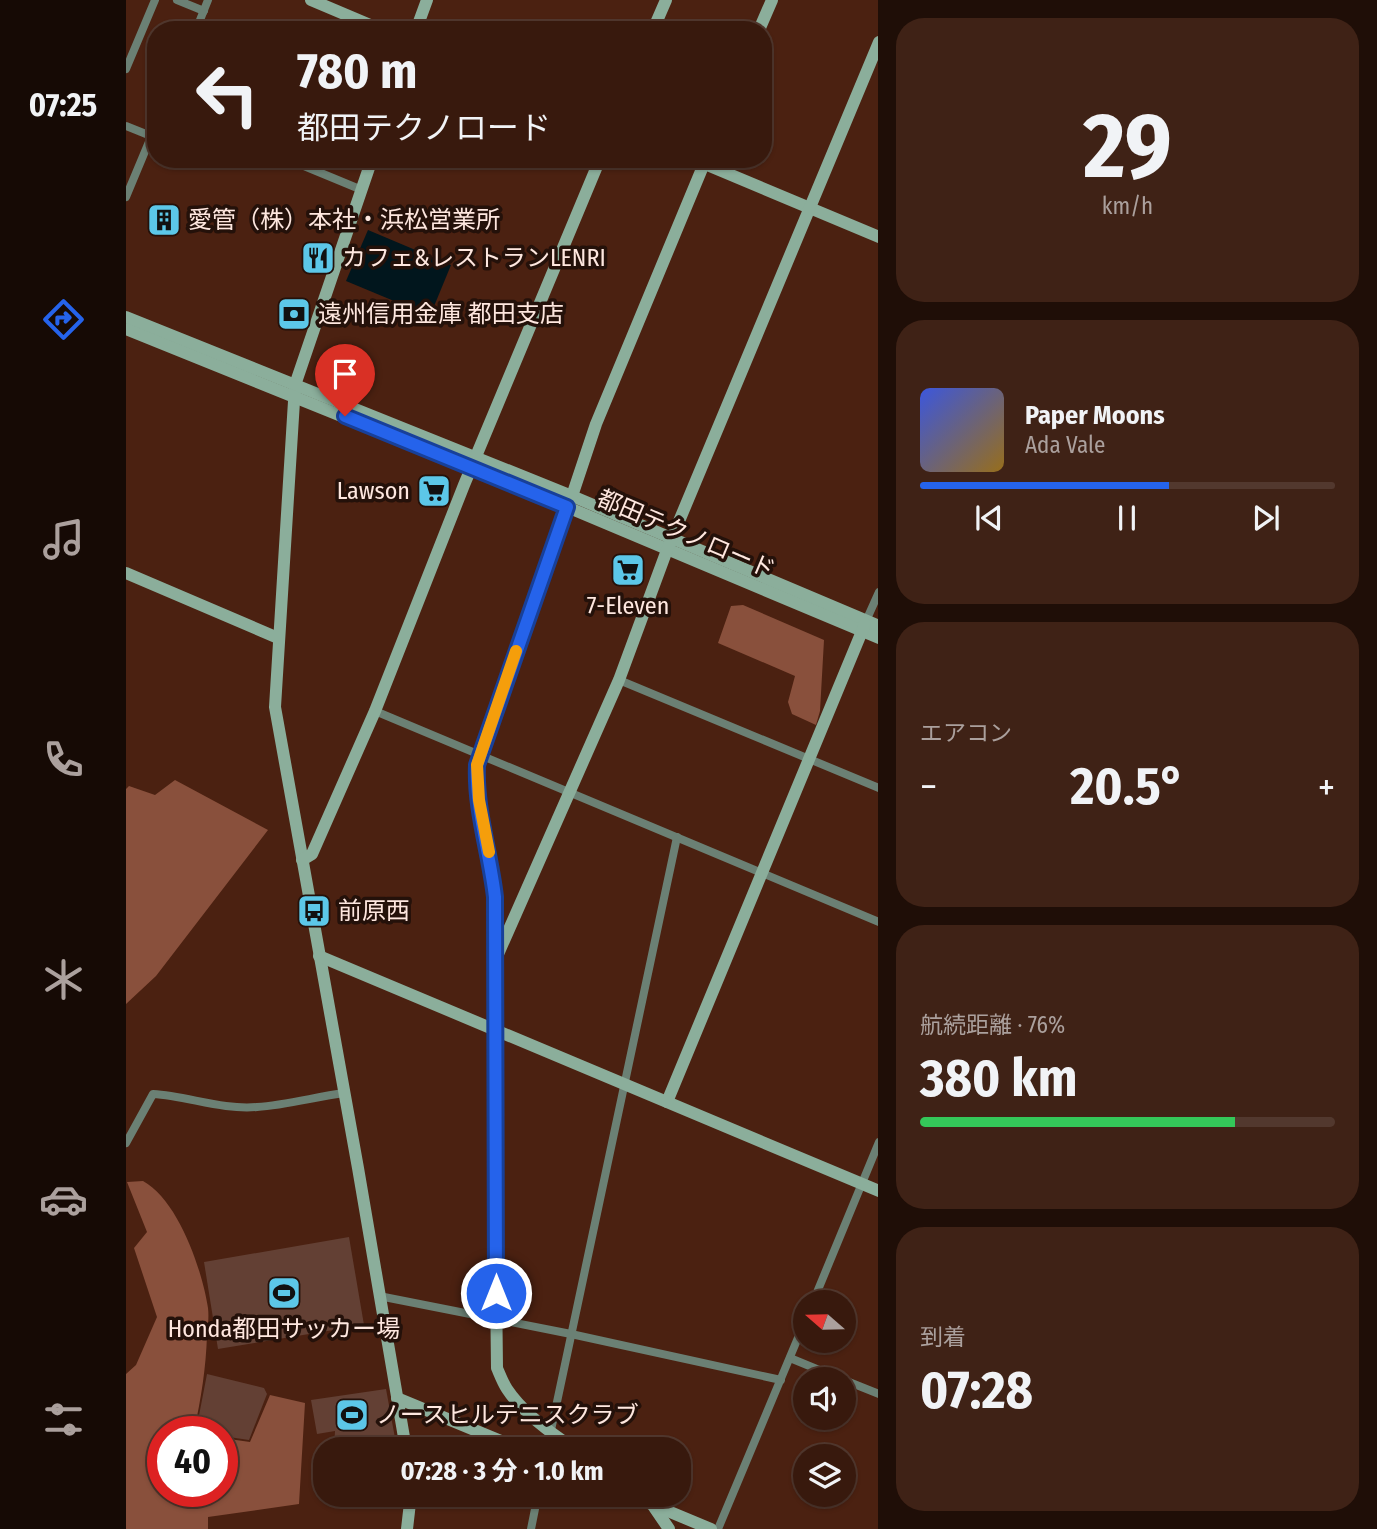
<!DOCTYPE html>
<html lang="ja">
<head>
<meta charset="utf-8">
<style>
	body { margin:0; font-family:"Fira Sans Condensed","Noto Sans JP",sans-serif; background:#3f2216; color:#f1f3f6; height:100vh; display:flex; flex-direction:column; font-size:26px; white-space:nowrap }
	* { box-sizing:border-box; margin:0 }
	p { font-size:23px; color:#aba09d }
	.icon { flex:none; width:38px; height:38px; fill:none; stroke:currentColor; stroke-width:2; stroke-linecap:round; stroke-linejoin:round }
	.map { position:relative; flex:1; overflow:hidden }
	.panel { display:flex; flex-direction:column; gap:18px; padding:18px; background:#1f0e07; width:499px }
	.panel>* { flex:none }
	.top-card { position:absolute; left:21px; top:21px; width:625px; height:147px; border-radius:28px; box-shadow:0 2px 5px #0004,0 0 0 2px #52382e; background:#38190d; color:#f1f3f6; overflow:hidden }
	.needle { width:46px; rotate:290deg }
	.tools { position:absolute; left:667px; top:1290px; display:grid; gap:14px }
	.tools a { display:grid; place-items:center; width:63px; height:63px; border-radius:50%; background:#38190d; box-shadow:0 2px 5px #0004,0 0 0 2px #52382e; font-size:35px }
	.speed { position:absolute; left:21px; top:1416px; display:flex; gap:14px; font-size:35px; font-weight:700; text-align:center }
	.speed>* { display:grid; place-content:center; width:91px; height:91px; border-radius:50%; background:#38190d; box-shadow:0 2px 5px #0004,0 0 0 2px #52382e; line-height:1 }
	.speed .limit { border:10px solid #d22; background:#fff; color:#111 }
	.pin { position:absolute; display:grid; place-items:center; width:60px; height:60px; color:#fff; margin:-72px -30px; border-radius:50% 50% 50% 0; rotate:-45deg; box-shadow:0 0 7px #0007 }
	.pin .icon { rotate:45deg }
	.me { position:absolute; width:77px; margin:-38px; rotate:0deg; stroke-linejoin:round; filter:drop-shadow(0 0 5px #0008) }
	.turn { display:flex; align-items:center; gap:24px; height:147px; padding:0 35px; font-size:32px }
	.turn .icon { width:91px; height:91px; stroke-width:2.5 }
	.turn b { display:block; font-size:49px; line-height:60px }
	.big { font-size:52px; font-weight:700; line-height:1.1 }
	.panel .card { flex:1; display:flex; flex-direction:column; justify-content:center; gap:10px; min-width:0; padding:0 24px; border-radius:28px; background:#3f2216 }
	.panel .dial { align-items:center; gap:0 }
	.dial b { font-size:91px; line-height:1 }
	.song { display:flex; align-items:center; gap:21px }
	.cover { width:84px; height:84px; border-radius:10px; background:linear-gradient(135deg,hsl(230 70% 55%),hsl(40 70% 35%)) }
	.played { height:7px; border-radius:4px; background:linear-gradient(90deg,#2563eb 60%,#52382e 60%) }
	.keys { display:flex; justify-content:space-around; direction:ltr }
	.heat { display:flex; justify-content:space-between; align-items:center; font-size:38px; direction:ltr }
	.charge { height:10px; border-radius:5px; background:linear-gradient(90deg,#34c759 76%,#52382e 0) }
	.trip { position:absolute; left:187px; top:1437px; width:378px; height:70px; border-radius:28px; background:#38190d; box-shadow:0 2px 5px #0004,0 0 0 2px #52382e; font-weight:700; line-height:70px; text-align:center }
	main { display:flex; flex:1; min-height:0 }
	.tabs { display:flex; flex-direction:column; width:126px; justify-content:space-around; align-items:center; background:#160a05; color:#aba09d }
	.tabs .icon { width:49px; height:49px }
	.tabs .on { color:#2563eb }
	.tabs b { font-size:32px; color:#f1f3f6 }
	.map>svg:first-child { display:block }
</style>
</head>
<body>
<main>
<nav class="tabs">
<b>07:25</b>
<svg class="icon on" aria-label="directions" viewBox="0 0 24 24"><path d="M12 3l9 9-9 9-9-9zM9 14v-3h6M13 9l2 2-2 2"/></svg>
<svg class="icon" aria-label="music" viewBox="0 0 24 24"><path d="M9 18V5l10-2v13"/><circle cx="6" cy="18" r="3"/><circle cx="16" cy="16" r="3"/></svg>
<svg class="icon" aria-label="phone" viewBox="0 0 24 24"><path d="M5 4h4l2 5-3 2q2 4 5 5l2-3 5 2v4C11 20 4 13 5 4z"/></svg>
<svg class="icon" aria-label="climate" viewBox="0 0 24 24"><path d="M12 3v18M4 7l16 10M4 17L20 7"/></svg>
<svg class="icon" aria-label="car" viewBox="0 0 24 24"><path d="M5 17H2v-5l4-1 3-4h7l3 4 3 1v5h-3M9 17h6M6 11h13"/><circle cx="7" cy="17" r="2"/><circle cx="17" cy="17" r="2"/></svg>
<svg class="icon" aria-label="filters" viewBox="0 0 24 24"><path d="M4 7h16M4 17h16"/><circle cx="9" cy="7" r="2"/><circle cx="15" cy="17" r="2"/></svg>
</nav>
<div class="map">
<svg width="753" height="1529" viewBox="0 0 753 1529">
	<rect width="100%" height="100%" fill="#4b2111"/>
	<g fill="#634034">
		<path d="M223,1237L238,1325L92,1349L78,1262Z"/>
		<path d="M81,1374L138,1388L141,1394L123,1440L96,1436V1432L70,1431Z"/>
		<path d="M260,1389L271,1449H248L247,1437L229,1438L228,1449H208L209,1431L191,1434L185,1400Z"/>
	</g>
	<g fill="#89503c">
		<path d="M617,605L698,640L694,711L690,725L666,714L662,702L669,676L592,643L605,606Z"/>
		<path d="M49,780L142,830L30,976L0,1004V789L3,786L29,795Z"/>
		<path d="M17,1181C52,1200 76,1269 82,1308C83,1316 82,1326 81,1335C80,1368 75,1399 68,1431L37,1432V1491H96V1438L124,1442L144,1395L179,1403L173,1504L82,1517V1529H0V1374L10,1365L31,1317L8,1248L21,1232L1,1182Z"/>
	</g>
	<path fill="#01161d" d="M242,230L325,265L304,316L220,281Z"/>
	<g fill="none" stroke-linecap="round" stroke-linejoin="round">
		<g stroke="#6b8074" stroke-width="8">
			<path d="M51,0L78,11"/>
			<path d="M70,30L82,0"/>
			<path d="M0,69L29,0"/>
			<path d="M0,126L25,136"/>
			<path d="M161,159L236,190"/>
			<path d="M0,197L30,125"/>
			<path d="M740,621L753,592"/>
			<path d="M493,680L753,788"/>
			<path d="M249,711L753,922"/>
			<path d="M0,1143L27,1094C62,1096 95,1110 131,1107C160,1105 189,1097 218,1093"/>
			<path d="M253,1296L445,1334L655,1380"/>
			<path d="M687,1302L753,1142"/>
			<path d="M664,1358L715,1379"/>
			<path d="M718,1380L753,1394"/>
			<path d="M421,1449L551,837"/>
			<path d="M405,1529L412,1494"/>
			<path d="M592,1529L679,1321"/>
		</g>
		<g stroke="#8bae9b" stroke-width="12">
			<path d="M185,0L256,30"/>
			<path d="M290,30L301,0"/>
			<path d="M527,30L540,0"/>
			<path d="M633,30L646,0"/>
			<path d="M246,159L169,385L149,707L232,1168L280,1449"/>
			<path d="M567,159L753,237"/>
			<path d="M0,317L446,496L753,626"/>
			<path d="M0,329L441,507L753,638"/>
			<path d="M446,496L470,424L580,159"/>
			<path d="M441,507L354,755L350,777L353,800L369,896L367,1030L371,1368C374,1375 377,1383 381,1389C396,1412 426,1434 449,1449"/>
			<path d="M0,573L152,638"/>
			<path d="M176,860L186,854L249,711L338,485L474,159"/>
			<path d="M193,956L753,1191"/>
			<path d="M369,961L493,680L541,550L753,42"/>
			<path d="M541,1102L739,624"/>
			<path d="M271,1398L394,1449"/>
			<path d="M501,1494L585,1529"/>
			<path d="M528,1507L543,1529"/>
			<path d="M281,1529L285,1494"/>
		</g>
	</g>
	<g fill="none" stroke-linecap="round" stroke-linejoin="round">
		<defs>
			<path id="route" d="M219,416L441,507L351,765C349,809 364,853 369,897L370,1293"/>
		</defs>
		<use href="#route" stroke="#184099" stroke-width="18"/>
		<use href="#route" stroke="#2563eb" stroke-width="12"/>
		<path stroke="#f59e0b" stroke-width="12" d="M363,852L353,800L351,765L390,651"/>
	</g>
	<defs>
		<symbol id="building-square" viewBox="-11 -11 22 22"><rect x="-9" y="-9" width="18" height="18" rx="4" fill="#5cc7e8" stroke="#24110a"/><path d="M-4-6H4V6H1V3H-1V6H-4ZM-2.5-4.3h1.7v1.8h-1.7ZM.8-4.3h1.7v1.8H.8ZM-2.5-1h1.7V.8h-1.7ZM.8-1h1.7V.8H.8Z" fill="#111"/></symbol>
		<symbol id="restaurant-square" viewBox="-11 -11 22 22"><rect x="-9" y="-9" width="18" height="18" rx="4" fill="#5cc7e8" stroke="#24110a"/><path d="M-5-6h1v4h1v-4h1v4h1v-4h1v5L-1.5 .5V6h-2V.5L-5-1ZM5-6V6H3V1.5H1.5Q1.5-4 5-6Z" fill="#111"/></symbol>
		<symbol id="bank-square" viewBox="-11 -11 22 22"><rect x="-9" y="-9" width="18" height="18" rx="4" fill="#5cc7e8" stroke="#24110a"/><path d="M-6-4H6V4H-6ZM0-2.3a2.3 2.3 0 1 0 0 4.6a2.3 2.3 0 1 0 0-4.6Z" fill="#111"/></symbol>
		<symbol id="supermarket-square" viewBox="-11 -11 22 22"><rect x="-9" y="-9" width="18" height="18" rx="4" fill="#5cc7e8" stroke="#24110a"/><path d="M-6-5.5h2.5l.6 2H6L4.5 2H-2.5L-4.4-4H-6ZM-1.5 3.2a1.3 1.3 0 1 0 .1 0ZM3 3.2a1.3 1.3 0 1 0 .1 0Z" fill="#111"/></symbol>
		<symbol id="bus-square" viewBox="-11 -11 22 22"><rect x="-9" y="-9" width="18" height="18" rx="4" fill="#5cc7e8" stroke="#24110a"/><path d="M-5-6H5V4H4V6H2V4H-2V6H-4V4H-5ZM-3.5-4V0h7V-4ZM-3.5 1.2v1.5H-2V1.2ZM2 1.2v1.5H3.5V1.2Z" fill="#111"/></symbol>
		<symbol id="stadium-square" viewBox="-11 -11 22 22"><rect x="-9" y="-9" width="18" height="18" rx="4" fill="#5cc7e8" stroke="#24110a"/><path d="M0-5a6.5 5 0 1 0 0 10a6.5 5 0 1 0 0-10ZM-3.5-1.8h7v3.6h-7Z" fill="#111"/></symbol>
	</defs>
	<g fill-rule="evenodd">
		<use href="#building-square" x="19" y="201" width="38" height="38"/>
		<use href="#restaurant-square" x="173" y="239" width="38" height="38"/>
		<use href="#bank-square" x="149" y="295" width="38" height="38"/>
		<use href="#supermarket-square" x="289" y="472" width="38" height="38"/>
		<use href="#supermarket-square" x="483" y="551" width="38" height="38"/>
		<use href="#bus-square" x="169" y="892" width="38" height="38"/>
		<use href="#stadium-square" x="139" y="1274" width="38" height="38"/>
		<use href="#stadium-square" x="207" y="1396" width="38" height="38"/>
	</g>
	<g text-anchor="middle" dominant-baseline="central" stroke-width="7" stroke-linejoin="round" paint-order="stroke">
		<g font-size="24" fill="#fee7df" stroke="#24110a" text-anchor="start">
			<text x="62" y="220">愛管（株）本社・浜松営業所</text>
			<text x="216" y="258">カフェ&amp;レストランLENRI</text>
			<text x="192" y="314">遠州信用金庫 都田支店</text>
			<text x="284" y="491" text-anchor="end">Lawson</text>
			<text x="502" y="606" text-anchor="middle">7-Eleven</text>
			<text x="212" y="911">前原西</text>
			<text x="158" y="1329" text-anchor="middle">Honda都田サッカー場</text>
			<text x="250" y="1415">ノースヒルテニスクラブ</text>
		</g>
		<g font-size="24" fill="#fee7df" stroke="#24110a">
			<text transform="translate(560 534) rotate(23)">都田テクノロード</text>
		</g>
	</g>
</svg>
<div class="tools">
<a><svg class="needle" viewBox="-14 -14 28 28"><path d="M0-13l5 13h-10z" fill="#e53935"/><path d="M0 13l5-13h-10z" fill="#aba09d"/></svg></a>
<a><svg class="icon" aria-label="sound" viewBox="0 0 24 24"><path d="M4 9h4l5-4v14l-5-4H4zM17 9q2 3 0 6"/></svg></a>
<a><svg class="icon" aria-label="layers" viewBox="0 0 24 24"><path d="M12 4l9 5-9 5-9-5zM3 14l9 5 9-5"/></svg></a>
</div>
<div class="speed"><div class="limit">40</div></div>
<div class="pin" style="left:219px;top:416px;background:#d93025"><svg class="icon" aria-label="arrive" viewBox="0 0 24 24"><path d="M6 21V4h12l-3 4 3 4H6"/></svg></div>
<svg class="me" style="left:370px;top:1293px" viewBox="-20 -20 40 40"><circle r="17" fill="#2563eb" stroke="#fff" stroke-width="3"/><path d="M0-11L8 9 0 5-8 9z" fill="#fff"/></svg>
<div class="trip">07:28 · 3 分 · 1.0 km</div>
<div class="top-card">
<div class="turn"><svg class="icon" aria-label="left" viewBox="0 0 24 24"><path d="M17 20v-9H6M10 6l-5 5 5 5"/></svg><div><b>780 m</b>都田テクノロード</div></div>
</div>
</div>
<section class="panel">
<div class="card dial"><b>29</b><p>km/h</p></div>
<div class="card">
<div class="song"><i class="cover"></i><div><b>Paper Moons</b><p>Ada Vale</p></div></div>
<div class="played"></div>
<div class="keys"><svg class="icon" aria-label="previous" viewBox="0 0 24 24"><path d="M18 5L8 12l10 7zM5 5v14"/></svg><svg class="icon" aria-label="pause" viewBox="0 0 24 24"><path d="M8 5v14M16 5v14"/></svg><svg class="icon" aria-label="next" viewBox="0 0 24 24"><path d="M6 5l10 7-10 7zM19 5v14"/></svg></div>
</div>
<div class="card"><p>エアコン</p>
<div class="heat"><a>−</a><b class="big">20.5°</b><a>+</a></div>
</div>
<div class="card"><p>航続距離 · 76%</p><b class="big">380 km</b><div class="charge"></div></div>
<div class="card"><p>到着</p><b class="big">07:28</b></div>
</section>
</main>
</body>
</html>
